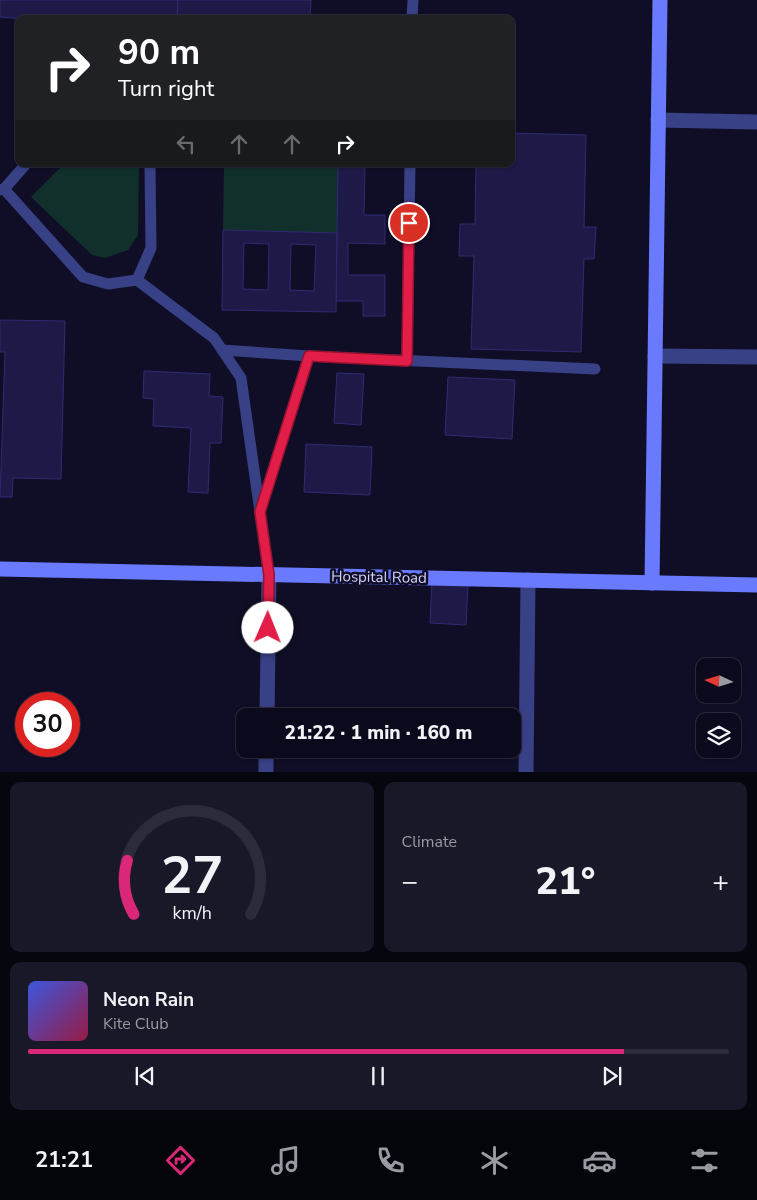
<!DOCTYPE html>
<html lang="en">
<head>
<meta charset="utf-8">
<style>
	body { margin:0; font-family:"Nunito Sans",sans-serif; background:#191829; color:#f1f3f6; height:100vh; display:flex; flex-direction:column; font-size:19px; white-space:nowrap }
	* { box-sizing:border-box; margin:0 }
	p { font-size:16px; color:#9a9aa3 }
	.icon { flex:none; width:28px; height:28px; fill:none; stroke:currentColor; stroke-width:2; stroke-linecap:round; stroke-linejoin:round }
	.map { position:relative; height:772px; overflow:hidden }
	.panel { display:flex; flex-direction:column; gap:10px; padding:10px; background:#06060f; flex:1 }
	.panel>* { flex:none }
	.guide { position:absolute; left:15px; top:15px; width:500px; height:152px; border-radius:10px; box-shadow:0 1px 4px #0004,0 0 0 1px #2b2b3b; background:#202124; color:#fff; overflow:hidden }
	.needle { width:32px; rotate:274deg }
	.tools { position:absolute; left:696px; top:658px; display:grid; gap:10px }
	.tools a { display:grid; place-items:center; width:45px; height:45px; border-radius:10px; background:#0b0a1c; box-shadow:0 1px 4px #0004,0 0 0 1px #2b2b3b; font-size:25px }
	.speed { position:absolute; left:15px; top:692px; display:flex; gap:10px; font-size:25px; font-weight:700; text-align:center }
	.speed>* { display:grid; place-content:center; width:65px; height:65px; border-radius:50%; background:#0b0a1c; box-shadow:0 1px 4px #0004,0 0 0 1px #2b2b3b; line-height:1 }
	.speed .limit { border:8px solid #d22; background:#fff; color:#111 }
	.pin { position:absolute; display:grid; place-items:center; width:42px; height:42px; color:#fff; margin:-21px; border:2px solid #fff; border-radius:50%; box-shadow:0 1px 5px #0007 }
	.me { position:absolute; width:55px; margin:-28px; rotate:1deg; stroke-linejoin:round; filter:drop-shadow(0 0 4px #0008) }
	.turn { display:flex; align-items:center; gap:18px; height:105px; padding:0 20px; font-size:22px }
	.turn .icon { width:65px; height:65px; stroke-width:2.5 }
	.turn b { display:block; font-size:35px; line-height:42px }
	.lanes { display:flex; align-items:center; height:48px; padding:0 20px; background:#0003; justify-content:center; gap:25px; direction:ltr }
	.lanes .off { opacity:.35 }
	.big { font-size:38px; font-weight:800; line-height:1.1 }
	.panel .card { flex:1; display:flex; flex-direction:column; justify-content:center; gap:8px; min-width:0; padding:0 18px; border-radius:10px; background:#191829 }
	.panel .dial { align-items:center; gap:0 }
	.dial svg { height:130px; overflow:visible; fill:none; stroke:#2b2b3b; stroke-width:7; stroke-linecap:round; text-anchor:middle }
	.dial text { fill:#f1f3f6; stroke:none }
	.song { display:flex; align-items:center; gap:15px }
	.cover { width:60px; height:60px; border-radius:8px; background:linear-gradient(135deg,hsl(230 70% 55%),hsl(340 70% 35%)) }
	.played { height:5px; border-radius:2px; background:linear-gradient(90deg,#db2777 85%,#2b2b3b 85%) }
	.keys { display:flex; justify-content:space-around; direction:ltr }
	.heat { display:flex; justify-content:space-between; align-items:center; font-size:28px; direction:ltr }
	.panel .tiles { flex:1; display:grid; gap:10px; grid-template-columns:1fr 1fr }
	.card:last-child { grid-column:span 2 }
	.trip { position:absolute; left:236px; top:708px; width:285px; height:50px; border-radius:10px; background:#0b0a1c; box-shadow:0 1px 4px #0004,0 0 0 1px #2b2b3b; font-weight:800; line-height:50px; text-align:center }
	.tabs { display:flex; height:80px; justify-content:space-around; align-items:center; background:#04040b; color:#9a9aa3 }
	.tabs .icon { width:35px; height:35px }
	.tabs .active { color:#db2777 }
	.tabs b { font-size:22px; color:#f1f3f6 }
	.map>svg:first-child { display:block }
</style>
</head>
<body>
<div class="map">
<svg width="757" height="773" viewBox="0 0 757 773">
	<rect width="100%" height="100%" fill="#0f0e26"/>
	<g fill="#11302b">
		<path d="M64,164H139L138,235L128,250L105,258L92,255L31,197Z"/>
		<path d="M224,164H338L337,233L223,230Z"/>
	</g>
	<g fill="#1d1a47" stroke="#302b74" fill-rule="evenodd">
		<path d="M0,0H178L177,19H27L0,17Z"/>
		<path d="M178,0H311L310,19H177Z"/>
		<path d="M511,133L586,135L584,227H596L594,259H584L581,352L471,349L474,256H459L460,224H475L476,164H511Z"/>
		<path d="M338,164H385H365L364,215H385V244L348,243V275H385V316H363V301H336Z"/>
		<path d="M223,230L337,233L336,312L222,310ZM244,243L269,244L268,290L243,289ZM291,244L316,245L314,291L290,290Z"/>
		<path d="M0,320L65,321L61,479L13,478L12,497H0L5,352H0Z"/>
		<path d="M144,371L210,374L209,396L223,397L221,443H210L208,493L188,492L191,428L153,426L154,399L143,398Z"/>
		<path d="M337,373L364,374L361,425L334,423Z"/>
		<path d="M448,377L515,380L512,439L445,435Z"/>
		<path d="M306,444L372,447L370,495L304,492Z"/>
		<path d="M432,582L468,584L466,625L430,623Z"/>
	</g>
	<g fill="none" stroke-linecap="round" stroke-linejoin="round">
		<g stroke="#384086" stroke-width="11">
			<path d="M412,19L413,0"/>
			<path d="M4,189L83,277L108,284L137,280L151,248L150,164"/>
			<path d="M0,190L4,189L26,164"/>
			<path d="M137,280L214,338L241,378L269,575"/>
			<path d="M222,350L309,356L595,369"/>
			<path d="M407,361L410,164"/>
			<path d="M261,508L309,356"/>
		</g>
		<g stroke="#384086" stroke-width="15">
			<path d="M658,120L757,122"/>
			<path d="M655,356L757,357"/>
			<path d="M267,716L269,575"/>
			<path d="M266,773V749"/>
			<path d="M526,773L528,580"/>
		</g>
		<g stroke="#6a7aff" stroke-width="15">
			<path d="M0,569L757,585"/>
			<path d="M652,583L660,0"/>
		</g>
	</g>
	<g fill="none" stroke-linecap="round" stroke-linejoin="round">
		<defs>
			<path id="route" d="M268,628L269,575L260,512L309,356L407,361L409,223"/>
		</defs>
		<use href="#route" stroke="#92132f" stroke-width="12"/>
		<use href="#route" stroke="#e11d48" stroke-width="9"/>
	</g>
	<g text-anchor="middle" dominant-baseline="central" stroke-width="5" stroke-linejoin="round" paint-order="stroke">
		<g font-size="15" fill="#d3d4ff" stroke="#0f0e26">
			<text transform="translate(379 577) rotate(1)">Hospital Road</text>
		</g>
	</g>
</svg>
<div class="tools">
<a><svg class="needle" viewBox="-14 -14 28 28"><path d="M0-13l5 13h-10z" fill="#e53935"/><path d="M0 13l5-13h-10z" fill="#9a9aa3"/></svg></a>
<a><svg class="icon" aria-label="layers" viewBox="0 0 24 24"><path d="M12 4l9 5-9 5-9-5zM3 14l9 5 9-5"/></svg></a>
</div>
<div class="speed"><div class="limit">30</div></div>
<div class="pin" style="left:409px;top:223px;background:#d93025"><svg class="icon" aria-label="arrive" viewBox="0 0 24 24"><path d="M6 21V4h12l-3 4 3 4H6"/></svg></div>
<svg class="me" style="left:268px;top:628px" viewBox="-20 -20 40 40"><circle r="19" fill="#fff"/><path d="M0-13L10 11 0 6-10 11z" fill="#e11d48"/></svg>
<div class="trip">21:22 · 1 min · 160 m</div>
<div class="guide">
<div class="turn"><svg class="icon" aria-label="right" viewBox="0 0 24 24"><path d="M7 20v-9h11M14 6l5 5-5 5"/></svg><div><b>90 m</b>Turn right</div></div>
<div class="lanes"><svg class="icon off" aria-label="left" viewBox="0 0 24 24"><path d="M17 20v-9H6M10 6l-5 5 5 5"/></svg><svg class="icon off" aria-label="ahead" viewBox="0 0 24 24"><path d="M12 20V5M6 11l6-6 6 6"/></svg><svg class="icon off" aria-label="ahead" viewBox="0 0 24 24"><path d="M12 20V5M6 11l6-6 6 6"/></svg><svg class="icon" aria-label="right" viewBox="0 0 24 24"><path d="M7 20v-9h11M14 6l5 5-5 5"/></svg></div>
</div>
</div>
<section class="panel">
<div class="tiles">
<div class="card dial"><svg viewBox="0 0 100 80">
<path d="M14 69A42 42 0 1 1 86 69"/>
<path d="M14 69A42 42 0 0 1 10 36" stroke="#db2777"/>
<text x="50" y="56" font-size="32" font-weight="700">27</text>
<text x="50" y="72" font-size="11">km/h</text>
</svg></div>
<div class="card"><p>Climate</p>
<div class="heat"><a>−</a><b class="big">21°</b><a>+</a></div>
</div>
<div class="card">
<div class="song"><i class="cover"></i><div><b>Neon Rain</b><p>Kite Club</p></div></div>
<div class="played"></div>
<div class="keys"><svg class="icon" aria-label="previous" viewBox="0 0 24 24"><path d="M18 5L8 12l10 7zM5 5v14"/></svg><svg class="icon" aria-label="pause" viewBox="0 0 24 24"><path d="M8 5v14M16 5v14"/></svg><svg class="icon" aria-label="next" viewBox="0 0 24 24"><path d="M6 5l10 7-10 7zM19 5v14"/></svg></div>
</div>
</div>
</section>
<nav class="tabs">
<b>21:21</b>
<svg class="icon active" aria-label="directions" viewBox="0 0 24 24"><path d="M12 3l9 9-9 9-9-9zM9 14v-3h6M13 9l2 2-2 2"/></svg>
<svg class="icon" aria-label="music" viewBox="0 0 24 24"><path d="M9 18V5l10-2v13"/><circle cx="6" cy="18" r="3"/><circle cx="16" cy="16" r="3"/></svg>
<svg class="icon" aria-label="phone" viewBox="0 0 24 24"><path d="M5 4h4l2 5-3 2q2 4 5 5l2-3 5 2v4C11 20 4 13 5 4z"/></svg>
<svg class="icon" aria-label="climate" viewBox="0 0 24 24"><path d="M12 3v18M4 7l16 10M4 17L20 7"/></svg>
<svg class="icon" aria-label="car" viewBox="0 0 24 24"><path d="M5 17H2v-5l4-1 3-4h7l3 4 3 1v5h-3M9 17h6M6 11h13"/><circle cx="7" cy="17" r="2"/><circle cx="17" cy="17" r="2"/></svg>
<svg class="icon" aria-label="filters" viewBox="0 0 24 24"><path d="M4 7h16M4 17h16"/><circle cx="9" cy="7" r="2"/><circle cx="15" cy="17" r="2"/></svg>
</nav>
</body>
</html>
